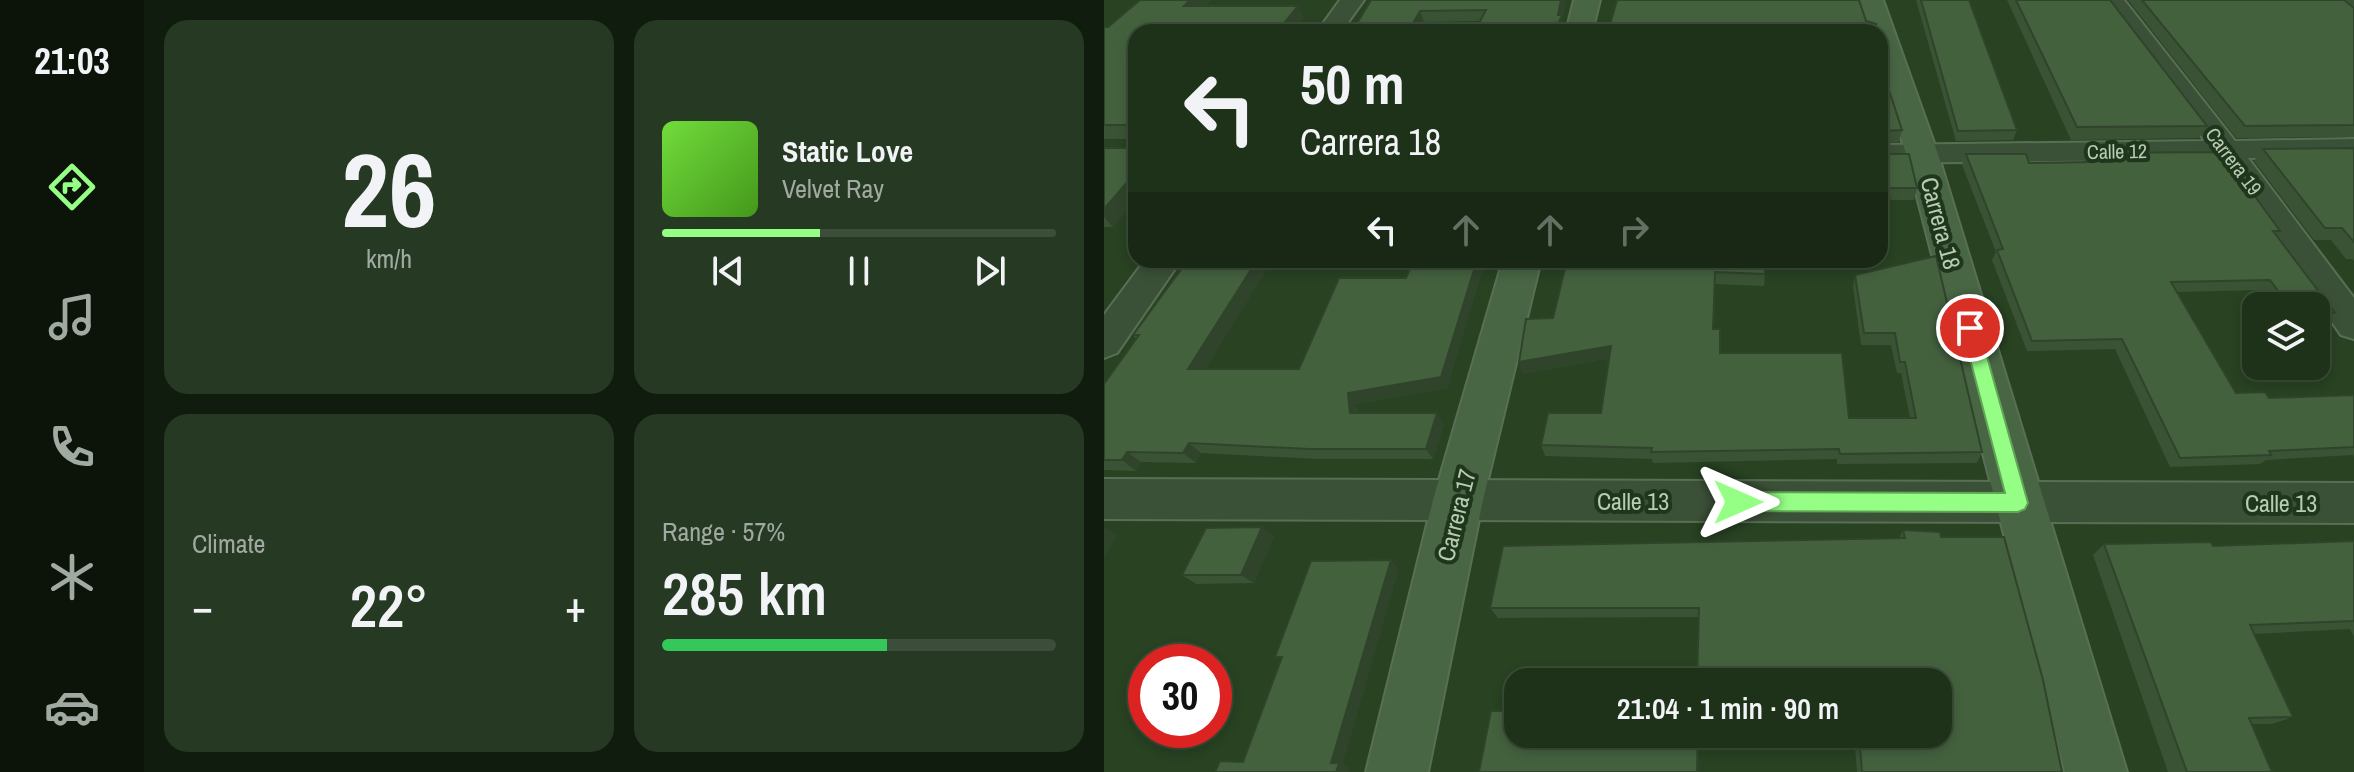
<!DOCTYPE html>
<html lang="en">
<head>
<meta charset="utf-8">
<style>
	body { margin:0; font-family:"Archivo Narrow",sans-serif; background:#263a23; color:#f1f3f6; height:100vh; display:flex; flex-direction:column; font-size:30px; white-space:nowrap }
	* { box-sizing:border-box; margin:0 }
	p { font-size:26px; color:#a1aaa2 }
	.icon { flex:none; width:44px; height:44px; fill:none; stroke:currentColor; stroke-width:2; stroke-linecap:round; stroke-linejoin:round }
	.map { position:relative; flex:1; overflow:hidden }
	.details { display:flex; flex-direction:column; gap:20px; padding:20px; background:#101c0e; width:960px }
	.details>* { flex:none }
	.top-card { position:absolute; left:24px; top:24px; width:760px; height:244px; border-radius:24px; box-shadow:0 4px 12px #0003,0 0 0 2px #3c4d39; background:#1e321a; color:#f1f3f6; overflow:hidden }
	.tools { position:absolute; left:1138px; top:292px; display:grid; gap:16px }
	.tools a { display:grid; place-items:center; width:88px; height:88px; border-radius:16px; background:#1e321a; box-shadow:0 4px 12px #0003,0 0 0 2px #3c4d39; font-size:40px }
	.speed { position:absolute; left:24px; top:644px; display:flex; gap:16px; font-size:40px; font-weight:700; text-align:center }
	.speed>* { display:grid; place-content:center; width:104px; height:104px; border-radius:50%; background:#1e321a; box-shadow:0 4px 12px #0003,0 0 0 2px #3c4d39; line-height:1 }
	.speed .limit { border:12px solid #d22; background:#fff; color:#111 }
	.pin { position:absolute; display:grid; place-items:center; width:68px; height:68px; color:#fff; margin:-34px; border:4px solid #fff; border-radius:50%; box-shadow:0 2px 8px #0007 }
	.me { position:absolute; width:88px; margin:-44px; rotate:90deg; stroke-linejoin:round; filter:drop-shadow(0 0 6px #0008) }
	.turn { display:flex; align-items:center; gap:28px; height:168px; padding:0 40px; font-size:36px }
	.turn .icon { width:104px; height:104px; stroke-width:2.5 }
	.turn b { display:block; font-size:56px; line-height:68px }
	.lanes { display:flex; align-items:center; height:76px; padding:0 40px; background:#0003; justify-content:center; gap:40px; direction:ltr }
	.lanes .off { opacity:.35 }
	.big { font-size:60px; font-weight:600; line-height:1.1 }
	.details .widget { flex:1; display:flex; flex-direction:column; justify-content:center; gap:12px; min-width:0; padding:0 28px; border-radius:24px; background:#263a23 }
	.details .dial { align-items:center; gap:0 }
	.dial b { font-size:104px; line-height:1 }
	.song { display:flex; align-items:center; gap:24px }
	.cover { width:96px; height:96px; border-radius:12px; background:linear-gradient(135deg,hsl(100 70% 55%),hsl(100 70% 35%)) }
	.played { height:8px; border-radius:4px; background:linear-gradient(90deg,#95ff85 40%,#3c4d39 40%) }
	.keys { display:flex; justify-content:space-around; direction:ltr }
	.heat { display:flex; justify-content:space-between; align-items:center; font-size:44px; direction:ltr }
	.charge { height:12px; border-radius:6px; background:linear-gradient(90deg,#34c759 57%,#3c4d39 0) }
	.details .tiles { flex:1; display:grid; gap:20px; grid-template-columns:repeat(2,1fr) }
	.trip { position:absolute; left:400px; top:668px; width:448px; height:80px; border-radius:24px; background:#1e321a; box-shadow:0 4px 12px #0003,0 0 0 2px #3c4d39; font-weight:600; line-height:80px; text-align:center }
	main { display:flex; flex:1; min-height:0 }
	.tab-bar { display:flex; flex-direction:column; width:144px; justify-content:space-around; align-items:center; background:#0c140a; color:#a1aaa2 }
	.tab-bar .icon { width:56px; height:56px }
	.tab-bar .active { color:#95ff85 }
	.tab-bar b { font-size:36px; color:#f1f3f6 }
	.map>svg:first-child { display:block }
</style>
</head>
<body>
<main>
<nav class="tab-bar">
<b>21:03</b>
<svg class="icon active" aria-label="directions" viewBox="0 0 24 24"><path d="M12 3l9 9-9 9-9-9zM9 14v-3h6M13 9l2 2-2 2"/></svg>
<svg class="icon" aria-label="music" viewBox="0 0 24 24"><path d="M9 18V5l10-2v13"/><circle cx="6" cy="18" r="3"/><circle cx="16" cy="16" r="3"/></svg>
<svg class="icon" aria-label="phone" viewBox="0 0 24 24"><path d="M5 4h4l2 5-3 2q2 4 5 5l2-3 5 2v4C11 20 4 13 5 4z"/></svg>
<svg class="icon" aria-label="climate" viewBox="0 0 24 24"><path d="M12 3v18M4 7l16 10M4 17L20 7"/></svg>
<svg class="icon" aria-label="car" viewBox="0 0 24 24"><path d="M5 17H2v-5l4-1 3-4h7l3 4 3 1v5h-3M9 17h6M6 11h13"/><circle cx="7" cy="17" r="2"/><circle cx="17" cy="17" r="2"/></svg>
</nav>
<section class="details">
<div class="tiles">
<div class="widget dial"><b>26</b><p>km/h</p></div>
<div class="widget">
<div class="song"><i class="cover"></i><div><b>Static Love</b><p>Velvet Ray</p></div></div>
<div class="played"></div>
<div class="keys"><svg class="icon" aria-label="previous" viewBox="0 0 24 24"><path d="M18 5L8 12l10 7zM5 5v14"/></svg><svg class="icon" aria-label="pause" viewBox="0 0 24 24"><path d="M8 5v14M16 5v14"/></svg><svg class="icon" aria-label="next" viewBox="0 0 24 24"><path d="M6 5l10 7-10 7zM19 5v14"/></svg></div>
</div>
<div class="widget"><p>Climate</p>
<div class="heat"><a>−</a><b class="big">22°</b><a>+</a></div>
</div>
<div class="widget"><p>Range · 57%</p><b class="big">285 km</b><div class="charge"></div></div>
</div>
</section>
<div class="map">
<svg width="1250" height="772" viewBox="0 0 1250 772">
	<rect width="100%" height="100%" fill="#284222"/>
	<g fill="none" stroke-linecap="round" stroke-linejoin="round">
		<defs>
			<g id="street">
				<path d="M236,0H260L237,32H213Z"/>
				<path d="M996,0H1020L1131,141L1250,139V157L1144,158L1250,298V339L1237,335L1114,159L776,163V145L1101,141Z"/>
				<path d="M1236,0H1250V9L1242,7Z"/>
				<path d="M41,260H77L13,353L0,358V315Z"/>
				<path d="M0,479L1250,483V523L0,519Z"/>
			</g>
			<g id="secondary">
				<path d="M470,0H496L488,32H462Z"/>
				<path d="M753,0H779L834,154L1023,772H961L802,154L776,72V32H763Z"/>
				<path d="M399,260H437L379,500L324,772H262L329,500Z"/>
			</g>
		</defs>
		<use href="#street" stroke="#596f55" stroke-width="4"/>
		<use href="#secondary" stroke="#596f55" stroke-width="4"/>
		<use href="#street" fill="#3b5137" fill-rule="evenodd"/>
		<use href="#secondary" fill="#486544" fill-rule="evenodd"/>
	</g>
	<g fill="#3a5335">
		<path d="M36,0H106L101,6L200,18L32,32V199L9,227H0V148H23V139H0V27H4Z"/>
		<path d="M267,0H462L458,18L460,26L376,21L320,22Z"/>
		<path d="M812,0H865L913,130L909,140L852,141Z"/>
		<path d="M903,0H1006L1103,126L1095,138L967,140Z"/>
		<path d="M1024,0H1240L1250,8V137L1132,138Z"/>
		<path d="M776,63L798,130L795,142L776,143Z"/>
		<path d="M1250,148V261L1248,259H1242L1227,240H1210L1150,161L1159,149Z"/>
		<path d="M776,151L813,188L810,200H786L783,212L776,213Z"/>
		<path d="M983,153L1176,231L1172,236L1231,313L1220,323H1212V306H1168L1157,290L1073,292L1132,393L1165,398L1250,395V457L1249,455L1162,460L1156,464L1066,467L1011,349L923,351L888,260L892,252L858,165L862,154L925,163L979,162Z"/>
		<path d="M84,260L102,369H195L302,278L310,260H381L343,388L252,404L253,413L340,424L329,459H214L97,453L92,463L37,462L32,471L0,470V384L32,339L29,335Z"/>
		<path d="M463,260L661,274L660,286L611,284L610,329L616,353L745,418H806L797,373H793L787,345H757L749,287L751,275L878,452L873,463L733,464V459L549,463L548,459L441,456L437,445L497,413L505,358L419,374L449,318Z"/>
		<path d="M720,260H772L770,267L721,266Z"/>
		<path d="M799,530L837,537L958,772H753L750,734H834L594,617L394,618L386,608L795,538Z"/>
		<path d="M170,536L150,583L92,584L78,575Z"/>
		<path d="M1250,541V637L1246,629L1150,634L1189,717L1168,724H1147L1168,772H1064L989,555L1000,544L1109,546Z"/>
	</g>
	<g fill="#30442b">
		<path d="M86,0H106L88,18L80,6Z"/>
		<path d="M457,0H462L458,18L460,26L458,32H451Z"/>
		<path d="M194,6L200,18L190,32H173Z"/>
		<path d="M316,11L320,22L314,32H304Z"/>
		<path d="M32,172V199L9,227L0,217V209Z"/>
		<path d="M153,260H169L95,380L84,369Z"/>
		<path d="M373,260H381L343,388L252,404L254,424L246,413L244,393Z"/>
		<path d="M507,346L509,357L419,374L415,362Z"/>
		<path d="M333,413L340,424L329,459L322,449Z"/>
		<path d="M85,443L97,453L92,463L79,453Z"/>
		<path d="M23,452L37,462L32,471L18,460Z"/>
		<path d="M0,527L13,535L0,558Z"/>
		<path d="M158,527L170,536L150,583L137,575Z"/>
		<path d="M287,560L295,569L239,764L246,767L245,772H232L227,763Z"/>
		<path d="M594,734H595V772H593Z"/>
	</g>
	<g fill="#44613e" stroke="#30442b" stroke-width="2">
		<path d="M36,0H86L80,6H194L173,32H32V172L0,209V148H23L24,125H0V27H4Z"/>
		<path d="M267,0H457L454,15H458L451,32H370L382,10L316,11L304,32H248Z"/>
		<path d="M513,0H755L762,21L772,24V32H504Z"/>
		<path d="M817,0H865L913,130L854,131Z"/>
		<path d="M912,0H1006L1103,126L973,127Z"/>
		<path d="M1038,0H1240L1250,8V125L1141,126Z"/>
		<path d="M776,63L798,130L776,131V136Z"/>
		<path d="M1250,148V242L1238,228H1221L1159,149Z"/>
		<path d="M776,151L779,154H805L813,188H782L786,200L776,201Z"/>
		<path d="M1119,152L1176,231H1169L1231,313H1212V306H1185L1166,280L1067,282L1132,393L1161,392L1165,398L1250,395V447L1165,451L1167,455L1076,458L1018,339L928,341L893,250L899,249L862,154H922L925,163L988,162L983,153Z"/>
		<path d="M832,256L878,452L736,454L735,449L547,452L548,448L437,445L444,413H497L507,346L415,362L422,319L449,318L463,260H660L661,274L611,272L609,329H616V353H738L745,418H812L801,362H796L791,333H760L751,275Z"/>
		<path d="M84,260H153L84,369H195L235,278H302L310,260H373L337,377L244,393L246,413H333L322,449H205L85,443L79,453L23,452L18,460H0V384L35,335H29Z"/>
		<path d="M158,527L137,575H78L102,528Z"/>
		<path d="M799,530L836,532L837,537H900L939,680L958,772H758L755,734H834V682H593L595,608H386L399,546L801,538Z"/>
		<path d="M1250,541V621L1146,625L1189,717L1145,718L1168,772H1083L1000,544L1107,542L1109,546Z"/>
		<path d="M287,560L227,763H235L232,772H111L116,761L139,762L178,657H171L207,561Z"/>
		<path d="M387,711H414V734H594L593,772H375Z"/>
	</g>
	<path fill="#95ff85" stroke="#61a656" stroke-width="2" d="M866,322L875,328L924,503L921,509L914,512L634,511L627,508L624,502L627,495L634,492L901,493L858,328Z"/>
	<g text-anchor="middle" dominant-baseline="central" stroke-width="8" stroke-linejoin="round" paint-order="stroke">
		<g font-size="20" fill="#b7ccb3" stroke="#20361c">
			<text transform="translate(1013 151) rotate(-1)">Calle 12</text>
			<text transform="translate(1130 161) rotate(53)">Carrera 19</text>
		</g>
		<g font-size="24" fill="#b7ccb3" stroke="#20361c">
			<text transform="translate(837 223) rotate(75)">Carrera 18</text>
			<text x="529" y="501">Calle 13</text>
			<text x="1177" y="503">Calle 13</text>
			<text transform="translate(352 515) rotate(-76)">Carrera 17</text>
		</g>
	</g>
</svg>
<div class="tools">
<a><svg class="icon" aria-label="layers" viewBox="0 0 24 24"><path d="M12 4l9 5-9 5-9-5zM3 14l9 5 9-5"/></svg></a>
</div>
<div class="speed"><div class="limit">30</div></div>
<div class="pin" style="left:866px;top:328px;background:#d93025"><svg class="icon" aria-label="arrive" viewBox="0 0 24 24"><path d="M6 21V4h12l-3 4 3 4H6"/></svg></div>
<svg class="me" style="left:634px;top:502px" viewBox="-20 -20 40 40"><path d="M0-17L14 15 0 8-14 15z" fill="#95ff85" stroke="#fff" stroke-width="4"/></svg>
<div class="trip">21:04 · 1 min · 90 m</div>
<div class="top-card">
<div class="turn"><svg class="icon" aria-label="left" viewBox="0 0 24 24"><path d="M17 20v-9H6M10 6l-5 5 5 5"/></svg><div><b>50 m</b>Carrera 18</div></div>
<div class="lanes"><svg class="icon" aria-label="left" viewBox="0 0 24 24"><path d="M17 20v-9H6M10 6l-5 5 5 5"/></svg><svg class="icon off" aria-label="ahead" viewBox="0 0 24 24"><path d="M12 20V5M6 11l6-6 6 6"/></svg><svg class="icon off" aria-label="ahead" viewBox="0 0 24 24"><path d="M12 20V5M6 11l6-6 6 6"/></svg><svg class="icon off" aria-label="right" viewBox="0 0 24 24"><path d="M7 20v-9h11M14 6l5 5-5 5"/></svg></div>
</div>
</div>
</main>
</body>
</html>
